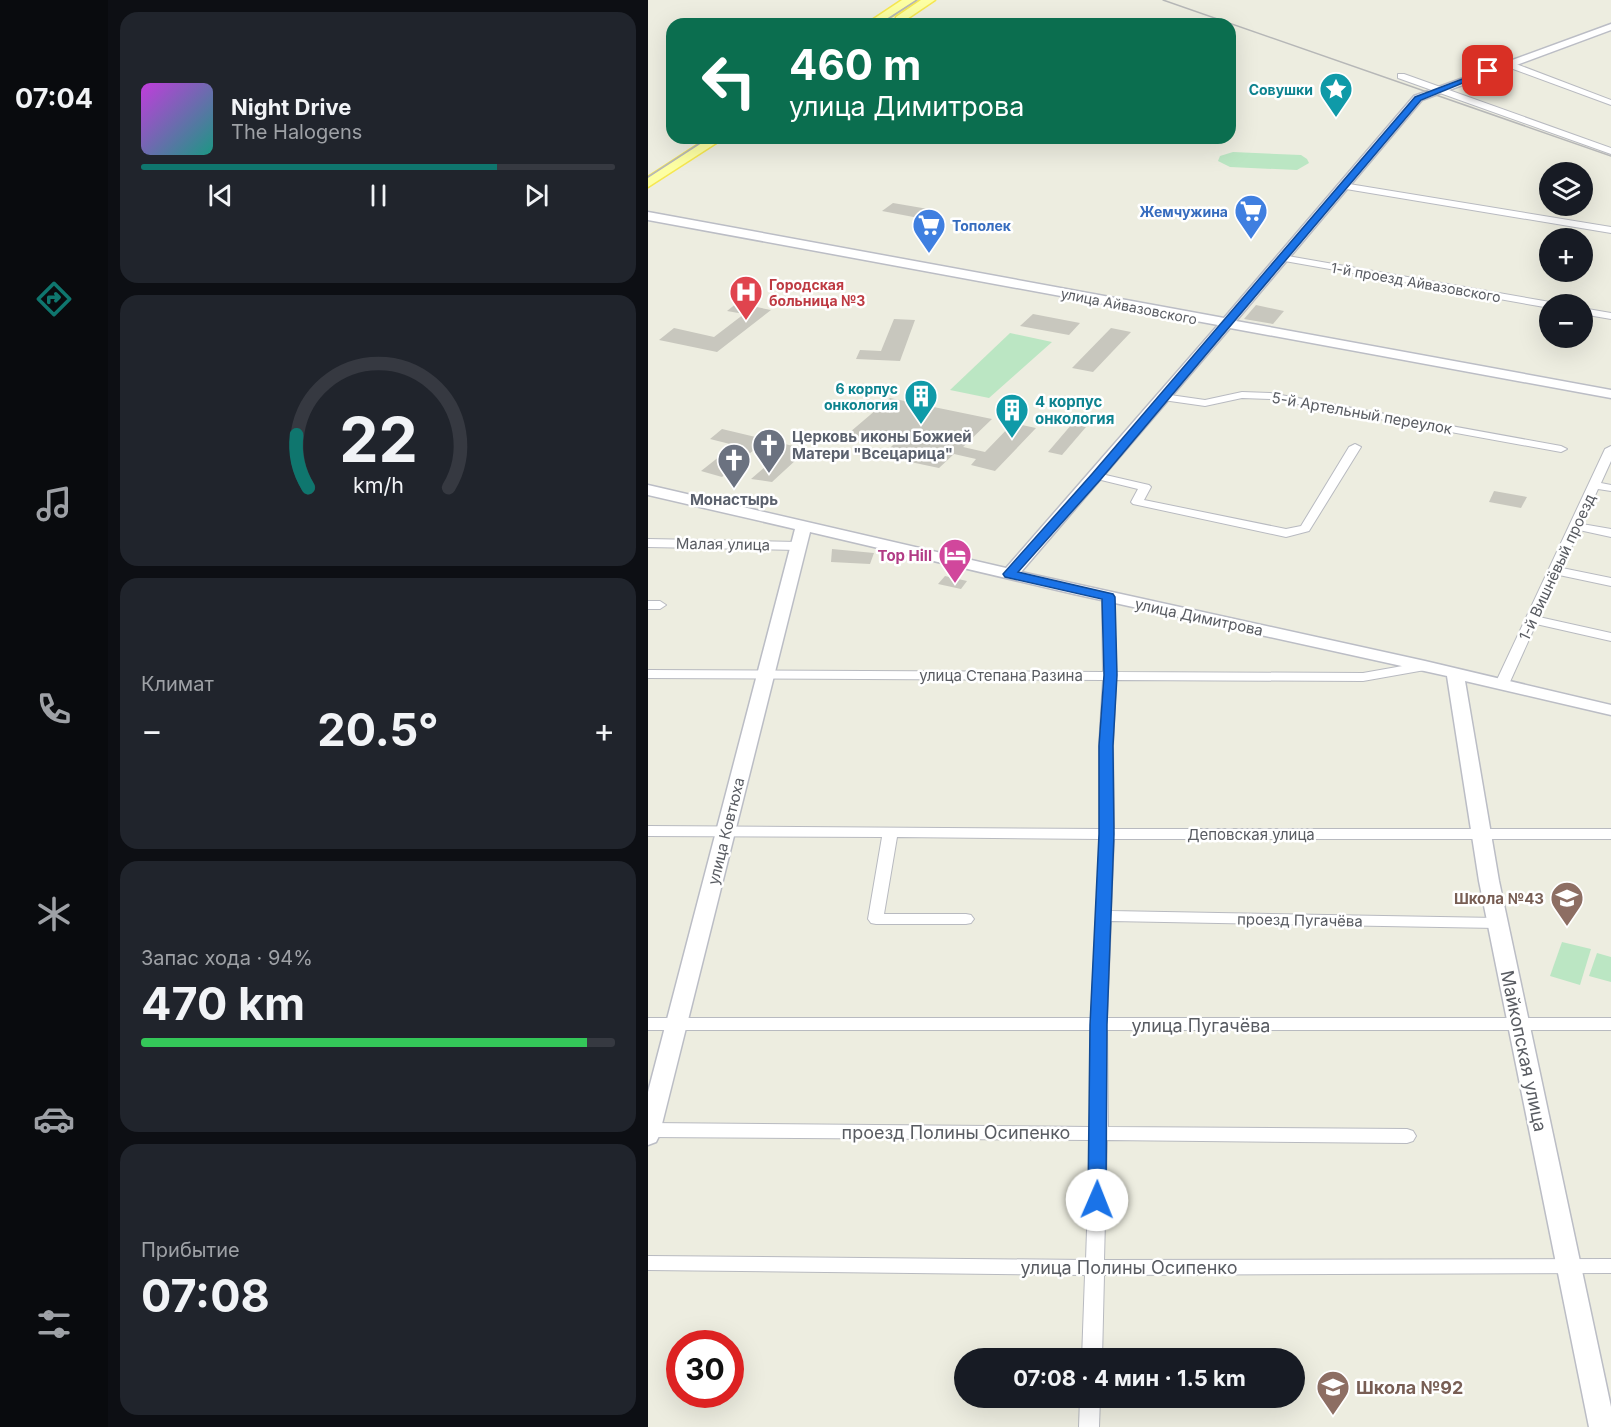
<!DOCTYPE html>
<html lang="ru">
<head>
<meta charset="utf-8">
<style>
	body { margin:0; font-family:Inter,sans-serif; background:#20242c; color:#f1f3f6; height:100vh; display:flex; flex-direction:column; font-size:22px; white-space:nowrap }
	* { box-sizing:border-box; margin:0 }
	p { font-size:20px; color:#9ea1a6 }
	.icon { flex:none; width:33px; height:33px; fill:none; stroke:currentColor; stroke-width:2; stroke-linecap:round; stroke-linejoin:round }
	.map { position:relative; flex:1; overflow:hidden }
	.details { display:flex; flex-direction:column; gap:12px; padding:12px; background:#0d0f14; width:540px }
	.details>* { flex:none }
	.top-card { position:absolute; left:18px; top:18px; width:570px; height:126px; border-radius:18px; box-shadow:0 6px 24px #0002; background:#0b6e4f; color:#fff; overflow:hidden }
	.controls { position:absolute; left:891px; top:162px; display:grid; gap:12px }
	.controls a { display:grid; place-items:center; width:54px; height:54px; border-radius:50%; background:#171b24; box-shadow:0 6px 24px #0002; font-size:30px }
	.speed { position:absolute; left:18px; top:1330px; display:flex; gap:12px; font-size:30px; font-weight:700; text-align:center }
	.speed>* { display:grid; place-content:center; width:78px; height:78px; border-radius:50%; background:#171b24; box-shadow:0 6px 24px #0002; line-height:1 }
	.speed .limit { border:9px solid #d22; background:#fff; color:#111 }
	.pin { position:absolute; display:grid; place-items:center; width:51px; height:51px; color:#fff; margin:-26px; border-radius:12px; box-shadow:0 3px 9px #0006 }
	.me { position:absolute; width:66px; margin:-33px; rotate:1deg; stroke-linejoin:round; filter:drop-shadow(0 0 4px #0008) }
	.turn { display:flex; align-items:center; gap:21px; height:126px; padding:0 24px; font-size:27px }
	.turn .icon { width:78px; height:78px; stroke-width:2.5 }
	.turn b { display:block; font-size:42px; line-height:51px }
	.big { font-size:45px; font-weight:700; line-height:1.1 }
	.details .widget { flex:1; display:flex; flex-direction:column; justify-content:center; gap:9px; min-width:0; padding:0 21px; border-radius:18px; background:#20242c }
	.details .dial { align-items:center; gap:0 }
	.dial svg { height:156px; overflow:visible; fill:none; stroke:#363941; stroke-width:7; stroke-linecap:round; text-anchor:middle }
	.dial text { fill:#f1f3f6; stroke:none }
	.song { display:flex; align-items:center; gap:18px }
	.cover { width:72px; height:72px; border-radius:9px; background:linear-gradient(135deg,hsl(290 70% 55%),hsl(170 70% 35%)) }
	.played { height:6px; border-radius:3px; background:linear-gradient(90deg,#0f766e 75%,#363941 75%) }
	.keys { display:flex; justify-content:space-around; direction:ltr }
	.heat { display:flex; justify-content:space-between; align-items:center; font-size:33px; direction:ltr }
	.charge { height:9px; border-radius:4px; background:linear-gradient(90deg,#34c759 94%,#363941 0) }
	.trip { position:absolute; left:306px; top:1348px; width:351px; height:60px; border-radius:30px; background:#171b24; box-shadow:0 6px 24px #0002; font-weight:700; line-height:60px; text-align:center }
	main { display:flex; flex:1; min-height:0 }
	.dock { display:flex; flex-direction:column; width:108px; justify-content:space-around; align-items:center; background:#090b0e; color:#9ea1a6 }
	.dock .icon { width:42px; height:42px }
	.dock .selected { color:#0f766e }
	.dock b { font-size:27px; color:#f1f3f6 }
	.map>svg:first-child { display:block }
</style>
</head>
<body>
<main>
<nav class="dock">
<b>07:04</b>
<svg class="icon selected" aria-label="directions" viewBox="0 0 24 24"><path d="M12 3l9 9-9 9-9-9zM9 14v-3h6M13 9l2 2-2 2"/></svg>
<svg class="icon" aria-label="music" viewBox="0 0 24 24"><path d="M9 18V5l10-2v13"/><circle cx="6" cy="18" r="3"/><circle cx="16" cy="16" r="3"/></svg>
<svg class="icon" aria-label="phone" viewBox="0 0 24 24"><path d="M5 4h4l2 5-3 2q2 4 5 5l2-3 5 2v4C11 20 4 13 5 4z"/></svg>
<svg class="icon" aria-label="climate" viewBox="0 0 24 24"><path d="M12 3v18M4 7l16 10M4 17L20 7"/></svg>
<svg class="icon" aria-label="car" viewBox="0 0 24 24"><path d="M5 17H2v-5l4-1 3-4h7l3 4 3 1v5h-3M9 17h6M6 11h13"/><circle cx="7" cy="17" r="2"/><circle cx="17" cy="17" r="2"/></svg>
<svg class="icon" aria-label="filters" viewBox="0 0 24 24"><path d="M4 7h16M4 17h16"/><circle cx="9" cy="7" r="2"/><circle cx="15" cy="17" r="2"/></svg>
</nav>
<section class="details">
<div class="widget">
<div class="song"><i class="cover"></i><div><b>Night Drive</b><p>The Halogens</p></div></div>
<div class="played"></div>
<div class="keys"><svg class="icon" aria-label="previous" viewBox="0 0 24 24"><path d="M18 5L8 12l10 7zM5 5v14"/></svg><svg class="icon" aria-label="pause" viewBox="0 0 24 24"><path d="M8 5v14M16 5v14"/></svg><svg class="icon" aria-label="next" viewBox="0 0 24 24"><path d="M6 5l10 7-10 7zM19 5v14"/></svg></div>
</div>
<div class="widget dial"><svg viewBox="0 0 100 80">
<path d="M14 69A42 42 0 1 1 86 69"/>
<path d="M14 69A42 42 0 0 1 8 42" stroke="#0f766e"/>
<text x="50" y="56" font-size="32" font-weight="700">22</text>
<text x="50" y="72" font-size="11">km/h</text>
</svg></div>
<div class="widget"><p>Климат</p>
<div class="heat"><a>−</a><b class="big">20.5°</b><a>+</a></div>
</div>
<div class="widget"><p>Запас хода · 94%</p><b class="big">470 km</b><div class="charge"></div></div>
<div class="widget"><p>Прибытие</p><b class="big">07:08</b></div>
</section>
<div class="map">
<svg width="963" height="1427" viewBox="0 0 963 1427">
	<rect width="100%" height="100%" fill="#edede0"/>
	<g fill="#bbe6c3">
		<path d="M585,152L653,155L659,159L661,163L649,170L582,167L570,161L572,156Z"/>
		<path d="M362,333L404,342L341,398L302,390Z"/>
		<path d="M914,942L943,949L932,985L902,976Z"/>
		<path d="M949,953L963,957V982L941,976Z"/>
	</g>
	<g fill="#c8c7be">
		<path d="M245,203L286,210L276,219L234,211Z"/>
		<path d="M89,303L123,310L69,352L11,340L26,328L66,337L96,314L79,311Z"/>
		<path d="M608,305L636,311L625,324L596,319Z"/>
		<path d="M385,314L432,323L421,335L372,326Z"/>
		<path d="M246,319L267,320L252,361L208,359L212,350L233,351Z"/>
		<path d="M463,328L483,332L445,372L424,368Z"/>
		<path d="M242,398L344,419L315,447L337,452L365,423L388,428L347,471L323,465L328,459L306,454L291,468L234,456L254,436L228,430L216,442L195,438Z"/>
		<path d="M424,424L438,427L414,455L400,452Z"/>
		<path d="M74,429L166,451L154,461L149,459L124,482L103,479L131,455L107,449L74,477L53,471L86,445L62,439Z"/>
		<path d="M846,491L879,497L873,508L841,502Z"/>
		<path d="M184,549L226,553L222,564L183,562Z"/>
		<path d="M297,576L319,581L313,589L290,584Z"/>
	</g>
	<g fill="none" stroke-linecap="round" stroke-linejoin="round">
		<defs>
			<g id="street">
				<path d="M857,62H863L963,100V105L857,66Z"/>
				<path d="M750,74H756L963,148V154L750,78Z"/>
				<path d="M695,183L963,227V233L692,188V184Z"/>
				<path d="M634,255L902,302L907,304H902V308L631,260V256Z"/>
				<path d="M934,308L963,313V319L934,314Z"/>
				<path d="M594,392L622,393L913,446L919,449L913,452L622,399L594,398L557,406L515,400L510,397L515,394L557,400Z"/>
				<path d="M707,444L713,447L661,531L638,537L485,504L483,502L490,489L445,478L443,476L449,473L501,485L503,487L496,500L638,529L653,526L701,447Z"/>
				<path d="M963,446V461L953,483L963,485V491L950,489L934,524L963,529V537L931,530L914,568L963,578V586L911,575L891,617L963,633V641L888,624L861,684L854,688L849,687L847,684L957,449Z"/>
				<path d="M0,539L150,542L156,546L150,550L0,547Z"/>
				<path d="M460,593L466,597L468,672L715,673L777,662L784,666L777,670L715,681L468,680L465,746L466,829H963V839H466L463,911L849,918L854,919L857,923L854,927L849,928L463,921L459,1018H963V1030H459L460,1127L759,1129L765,1131L768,1136L765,1141L759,1143L459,1140L456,1260L963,1259V1273L456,1275L454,1359H434L437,1275L0,1270V1256L438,1260L442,1140L0,1137V1123L442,1127L443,1030H0V1018H443L452,839L249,837L236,914H318L323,915L326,919L323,923L318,924H228L223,923L220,919L234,837L0,836V826L452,829L451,746L455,680L0,678V670L455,672L454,597Z"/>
				<path d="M0,601H12L18,605L12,609H0Z"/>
				<path d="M432,1398H452L451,1427H431Z"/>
			</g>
			<path id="secondary" d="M963,24V30L774,100L588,321L963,390V398L582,328L373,572L777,661L963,705V715L817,681L851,881L963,1407V1427H941L831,881L799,676L426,594L162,532L11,1136L8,1142L0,1145V1092L147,529L0,495V485L358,568L570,325L0,220V212L576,318L766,96Z"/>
			<g id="primary">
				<path d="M254,0H268L232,24H218Z"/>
				<path d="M273,0H287L256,21H248V17Z"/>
				<path d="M60,138H76L0,187V177Z"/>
			</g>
		</defs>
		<use href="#street" stroke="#b8bac0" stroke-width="2"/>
		<use href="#secondary" stroke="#bbbdc5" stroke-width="3"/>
		<use href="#primary" stroke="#f6e750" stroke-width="3"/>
		<use href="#street" fill="#fff" fill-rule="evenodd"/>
		<use href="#secondary" fill="#fff" fill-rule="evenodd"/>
		<use href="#primary" fill="#fdffa3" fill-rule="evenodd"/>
		<g stroke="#b6b7b7" stroke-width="1.5">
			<path d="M515,0L963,156"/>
			<path d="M232,24L269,0"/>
			<path d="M0,177L60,138"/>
		</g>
	</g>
	<path fill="#1a73e8" stroke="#114b97" stroke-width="1.5" d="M838,70L844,71L773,100L453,479L370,572L465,594L467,597L469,675L465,746L466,834L459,1025L458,1200L456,1205L449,1207L443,1205L440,1200L442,1025L451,834V746L456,675L454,599L357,577L355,574L444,474L767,97Z"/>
	<defs>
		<symbol id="sight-pin" viewBox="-11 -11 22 30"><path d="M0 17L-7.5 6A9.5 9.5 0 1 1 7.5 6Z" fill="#0f9aa8" stroke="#fff"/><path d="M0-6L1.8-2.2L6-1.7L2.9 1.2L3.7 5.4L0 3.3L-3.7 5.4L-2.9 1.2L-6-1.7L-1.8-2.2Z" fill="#fff"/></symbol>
		<symbol id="supermarket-pin" viewBox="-11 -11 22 30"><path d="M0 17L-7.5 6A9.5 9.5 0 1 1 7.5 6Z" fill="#3f7fe0" stroke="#fff"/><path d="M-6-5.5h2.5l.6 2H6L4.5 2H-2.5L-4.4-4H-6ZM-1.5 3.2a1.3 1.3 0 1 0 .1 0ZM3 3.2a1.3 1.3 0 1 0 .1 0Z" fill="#fff"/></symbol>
		<symbol id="hospital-pin" viewBox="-11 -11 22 30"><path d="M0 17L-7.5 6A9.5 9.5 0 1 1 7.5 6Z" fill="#e0444e" stroke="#fff"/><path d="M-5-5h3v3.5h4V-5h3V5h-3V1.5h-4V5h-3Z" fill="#fff"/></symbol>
		<symbol id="building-pin" viewBox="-11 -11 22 30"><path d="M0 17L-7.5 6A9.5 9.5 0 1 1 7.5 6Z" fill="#0f9aa8" stroke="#fff"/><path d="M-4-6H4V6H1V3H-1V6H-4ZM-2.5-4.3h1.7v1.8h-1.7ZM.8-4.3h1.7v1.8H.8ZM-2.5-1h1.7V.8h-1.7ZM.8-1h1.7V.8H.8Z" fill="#fff"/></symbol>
		<symbol id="church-pin" viewBox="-11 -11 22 30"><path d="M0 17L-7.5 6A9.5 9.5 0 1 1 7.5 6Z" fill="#6b7280" stroke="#fff"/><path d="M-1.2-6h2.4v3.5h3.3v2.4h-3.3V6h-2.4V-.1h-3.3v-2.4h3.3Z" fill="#fff"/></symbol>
		<symbol id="hotel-pin" viewBox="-11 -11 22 30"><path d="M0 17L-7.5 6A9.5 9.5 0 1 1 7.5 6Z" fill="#d1479c" stroke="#fff"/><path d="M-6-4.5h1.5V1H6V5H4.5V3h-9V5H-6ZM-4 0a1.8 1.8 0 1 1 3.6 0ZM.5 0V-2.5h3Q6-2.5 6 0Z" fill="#fff"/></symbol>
		<symbol id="school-pin" viewBox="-11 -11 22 30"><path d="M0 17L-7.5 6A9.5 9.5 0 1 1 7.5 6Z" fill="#8d6e63" stroke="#fff"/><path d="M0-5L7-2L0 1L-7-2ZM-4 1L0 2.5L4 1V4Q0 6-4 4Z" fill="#fff"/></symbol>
	</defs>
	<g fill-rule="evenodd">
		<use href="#sight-pin" x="669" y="70" width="38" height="52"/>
		<use href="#supermarket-pin" x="584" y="192" width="38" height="52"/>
		<use href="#supermarket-pin" x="262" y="206" width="38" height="52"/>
		<use href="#hospital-pin" x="79" y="273" width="38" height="52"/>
		<use href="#building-pin" x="254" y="377" width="38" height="52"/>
		<use href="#building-pin" x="345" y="391" width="38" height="52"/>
		<use href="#church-pin" x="102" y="426" width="38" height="52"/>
		<use href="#church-pin" x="67" y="441" width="38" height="52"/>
		<use href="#hotel-pin" x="288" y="536" width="38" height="52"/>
		<use href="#school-pin" x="900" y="879" width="38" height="52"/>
		<use href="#school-pin" x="666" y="1368" width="38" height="52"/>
	</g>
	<g text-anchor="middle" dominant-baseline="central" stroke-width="5" stroke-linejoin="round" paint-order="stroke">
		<g font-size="14" font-weight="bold" fill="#0d838f" stroke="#fff" text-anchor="end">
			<text x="665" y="89">Совушки</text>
			<text x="250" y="388">6 корпус<tspan x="250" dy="16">онкология</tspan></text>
		</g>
		<g font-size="14" font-weight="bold" fill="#366cbe" stroke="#fff" text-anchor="end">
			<text x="580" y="211">Жемчужина</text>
			<text x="304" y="225" text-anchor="start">Тополек</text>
		</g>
		<g font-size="14" fill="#595c62" stroke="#fff">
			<text transform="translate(768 282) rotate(10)">1-й проезд Айвазовского</text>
			<text transform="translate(481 306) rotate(11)">улица Айвазовского</text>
		</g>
		<g font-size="14" font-weight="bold" fill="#be3a42" stroke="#fff" text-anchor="start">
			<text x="121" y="284">Городская<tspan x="121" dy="16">больница №3</tspan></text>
		</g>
		<g font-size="15" font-weight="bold" fill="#0d838f" stroke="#fff" text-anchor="start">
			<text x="387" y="401">4 корпус<tspan x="387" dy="17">онкология</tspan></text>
		</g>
		<g font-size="15" fill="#595c62" stroke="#fff">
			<text transform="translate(714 413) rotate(10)">5-й Артельный переулок</text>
			<text transform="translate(75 544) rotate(1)">Малая улица</text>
			<text transform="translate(909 567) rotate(-65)">1-й Вишнёвый проезд</text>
			<text transform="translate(551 617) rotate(12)">улица Димитрова</text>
			<text x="353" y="675">улица Степана Разина</text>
			<text transform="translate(78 831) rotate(-76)">улица Ковтюха</text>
			<text x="603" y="834">Деповская улица</text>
			<text transform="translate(652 920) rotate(1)">проезд Пугачёва</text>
		</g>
		<g font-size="15" font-weight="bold" fill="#5b616d" stroke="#fff" text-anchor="start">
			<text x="144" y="436">Церковь иконы Божией<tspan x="144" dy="17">Матери "Всецарица"</tspan></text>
			<text x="86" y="499" text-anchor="middle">Монастырь</text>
		</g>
		<g font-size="15" font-weight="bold" fill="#b23c85" stroke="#fff" text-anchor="end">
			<text x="284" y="555">Top Hill</text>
		</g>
		<g font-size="15" font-weight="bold" fill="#785e54" stroke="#fff" text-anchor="end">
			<text x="896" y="898">Школа №43</text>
		</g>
		<g font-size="18" fill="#595c62" stroke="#fff">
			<text x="553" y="1025">улица Пугачёва</text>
			<text transform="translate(876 1051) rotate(78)">Майкопская улица</text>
			<text x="308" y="1132">проезд Полины Осипенко</text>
			<text x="481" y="1267">улица Полины Осипенко</text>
		</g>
		<g font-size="18" font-weight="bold" fill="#785e54" stroke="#fff" text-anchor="start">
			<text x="708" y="1387">Школа №92</text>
		</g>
	</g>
</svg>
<div class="controls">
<a><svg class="icon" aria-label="layers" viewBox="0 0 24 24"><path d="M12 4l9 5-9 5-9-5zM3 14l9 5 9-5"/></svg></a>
<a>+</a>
<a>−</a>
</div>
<div class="speed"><div class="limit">30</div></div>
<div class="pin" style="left:840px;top:71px;background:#d93025"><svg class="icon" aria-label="arrive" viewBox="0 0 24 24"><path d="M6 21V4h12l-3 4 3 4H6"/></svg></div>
<svg class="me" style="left:449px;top:1200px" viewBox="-20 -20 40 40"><circle r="19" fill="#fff"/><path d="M0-13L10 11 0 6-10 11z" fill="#1a73e8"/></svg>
<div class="trip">07:08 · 4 мин · 1.5 km</div>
<div class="top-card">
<div class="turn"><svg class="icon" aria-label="left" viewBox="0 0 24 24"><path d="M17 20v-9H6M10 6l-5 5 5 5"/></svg><div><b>460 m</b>улица Димитрова</div></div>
</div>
</div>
</main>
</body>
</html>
